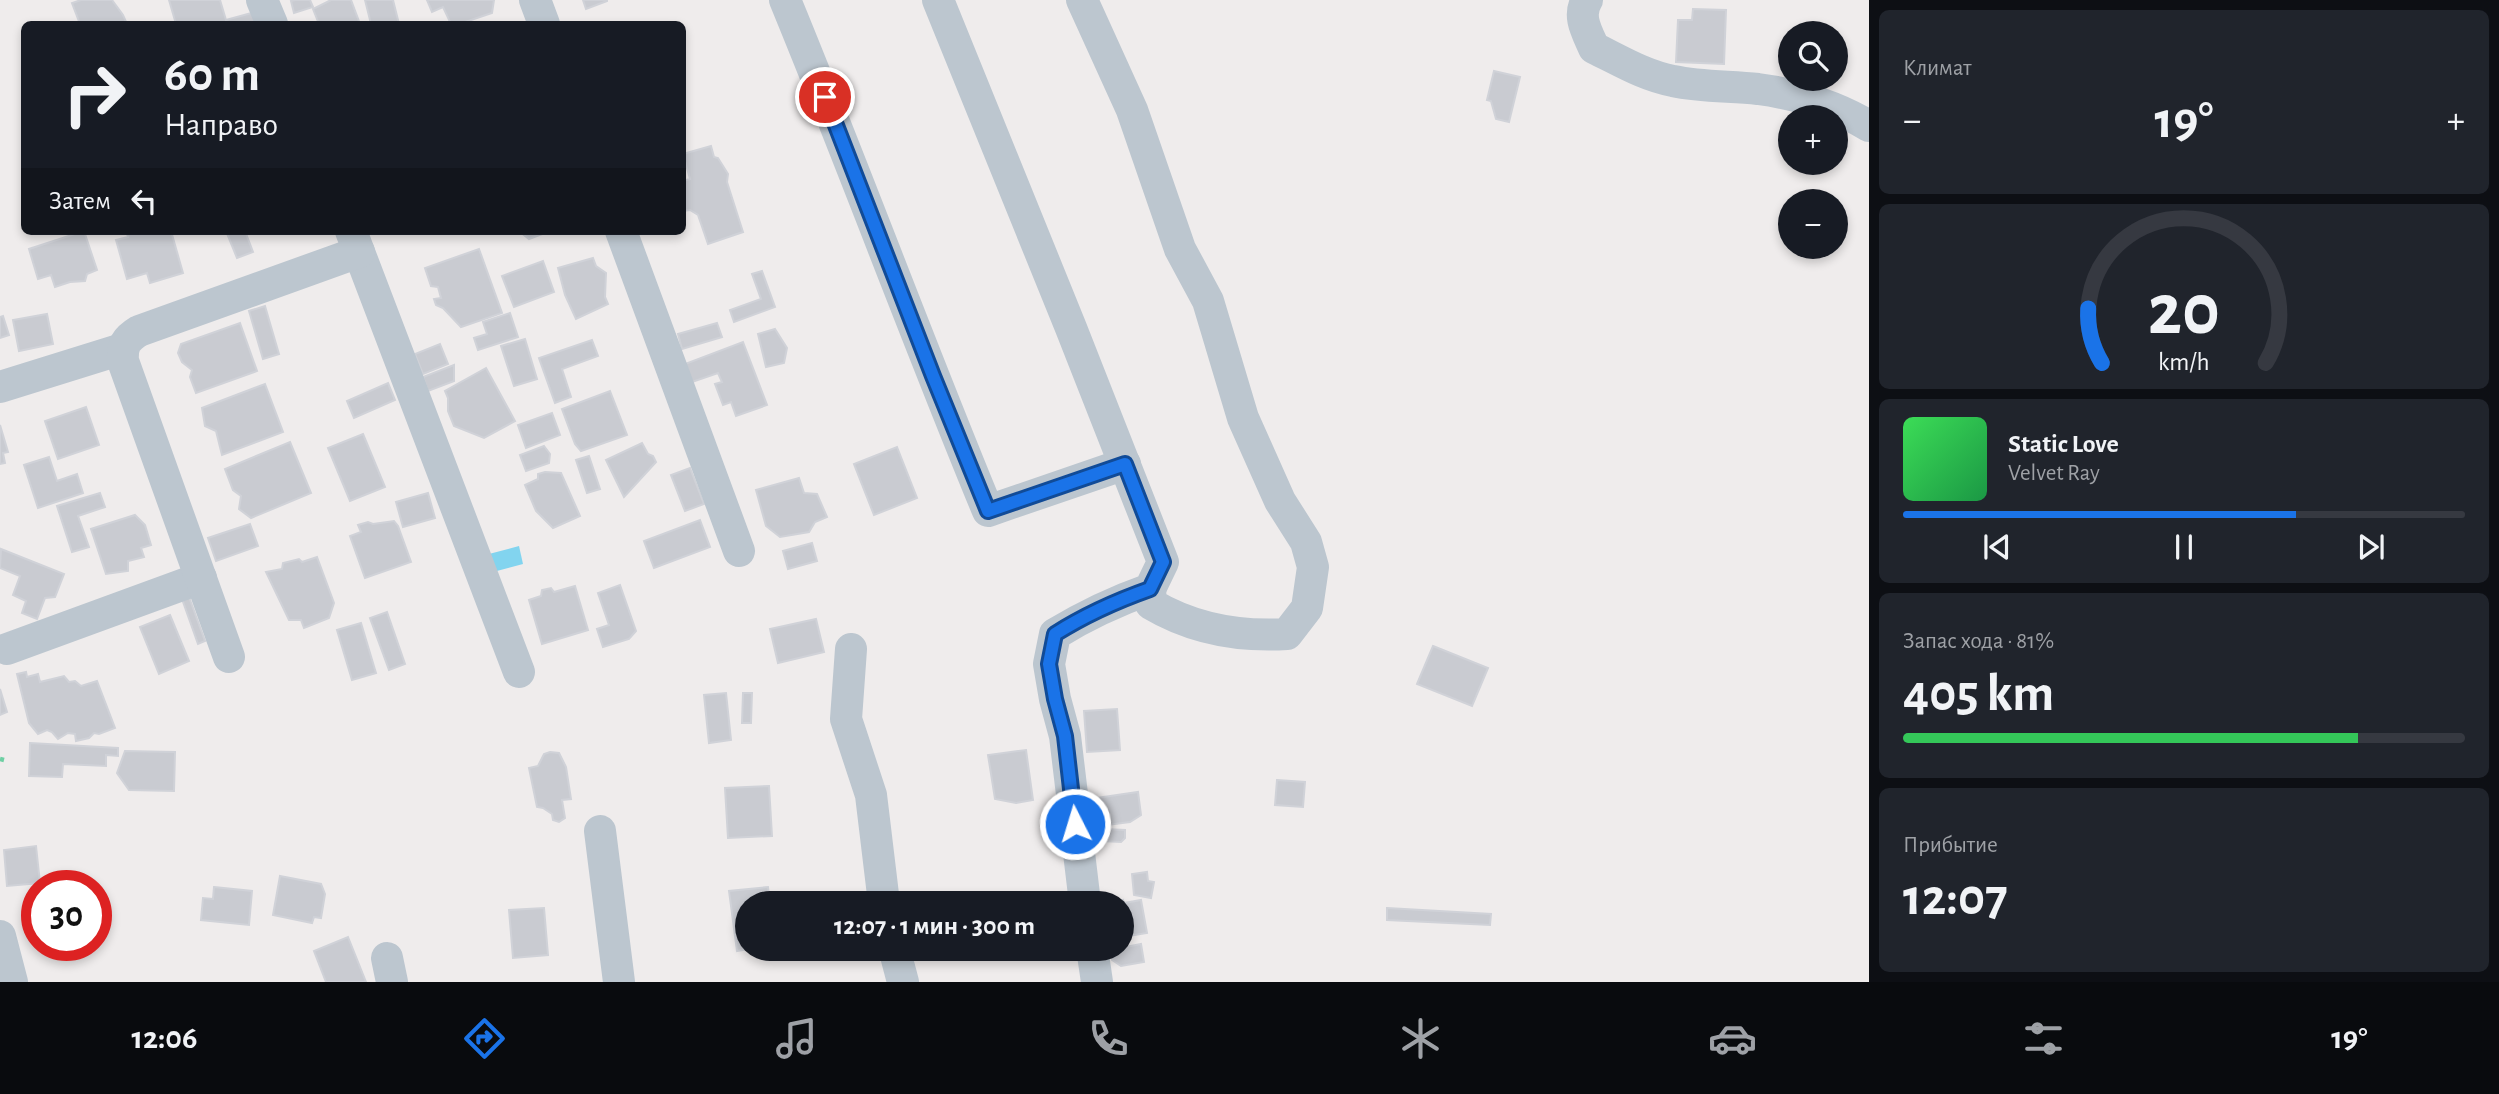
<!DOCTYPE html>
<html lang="ru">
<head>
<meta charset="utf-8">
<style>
	body { margin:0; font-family:"Alegreya Sans",sans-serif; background:#20242c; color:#f1f3f6; height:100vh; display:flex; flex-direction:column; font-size:26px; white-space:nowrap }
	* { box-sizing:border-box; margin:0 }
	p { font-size:23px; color:#9ea1a6 }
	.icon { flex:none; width:38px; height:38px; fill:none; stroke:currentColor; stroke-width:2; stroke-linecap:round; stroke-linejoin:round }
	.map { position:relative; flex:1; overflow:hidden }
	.drawer { display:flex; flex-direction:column; gap:10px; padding:10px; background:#0d0f14; width:630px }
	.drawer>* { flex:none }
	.top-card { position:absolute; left:21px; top:21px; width:665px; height:214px; border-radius:10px; box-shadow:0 4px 10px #0003; background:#171b24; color:#f1f3f6; overflow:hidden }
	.fabs { position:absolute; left:1778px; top:21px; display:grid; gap:14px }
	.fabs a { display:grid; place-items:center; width:70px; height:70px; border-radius:50%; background:#171b24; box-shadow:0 4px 10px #0003; font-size:35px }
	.speed { position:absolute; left:21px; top:870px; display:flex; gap:14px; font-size:35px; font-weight:700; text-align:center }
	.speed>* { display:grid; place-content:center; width:91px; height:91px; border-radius:50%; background:#171b24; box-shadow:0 4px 10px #0003; line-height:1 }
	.speed .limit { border:10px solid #d22; background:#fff; color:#111 }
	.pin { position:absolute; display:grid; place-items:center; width:60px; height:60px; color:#fff; margin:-30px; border:4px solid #fff; border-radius:50%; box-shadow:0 2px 7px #0007 }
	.me { position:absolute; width:77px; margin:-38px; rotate:355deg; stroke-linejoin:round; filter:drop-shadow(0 0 5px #0008) }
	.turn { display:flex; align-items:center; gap:24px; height:147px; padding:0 28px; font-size:32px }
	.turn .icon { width:91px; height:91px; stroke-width:2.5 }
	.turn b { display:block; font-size:49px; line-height:60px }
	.then { display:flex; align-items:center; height:66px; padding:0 28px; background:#0003; gap:14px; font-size:26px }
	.big { font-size:52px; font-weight:600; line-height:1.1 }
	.drawer .tile { flex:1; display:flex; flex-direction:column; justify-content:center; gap:10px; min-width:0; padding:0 24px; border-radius:10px; background:#20242c }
	.drawer .dial { align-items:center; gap:0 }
	.dial svg { height:182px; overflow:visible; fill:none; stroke:#363941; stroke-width:7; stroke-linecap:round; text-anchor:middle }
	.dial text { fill:#f1f3f6; stroke:none }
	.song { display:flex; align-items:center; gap:21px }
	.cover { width:84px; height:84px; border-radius:10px; background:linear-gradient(135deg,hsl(130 70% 55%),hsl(140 70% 35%)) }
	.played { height:7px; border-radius:4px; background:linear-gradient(90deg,#1a73e8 70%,#363941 70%) }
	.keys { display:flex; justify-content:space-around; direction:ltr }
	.heat { display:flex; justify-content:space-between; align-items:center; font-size:38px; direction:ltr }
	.charge { height:10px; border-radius:5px; background:linear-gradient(90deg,#34c759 81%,#363941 0) }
	.trip { position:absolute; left:735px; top:891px; width:399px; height:70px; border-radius:35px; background:#171b24; box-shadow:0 4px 10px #0003; font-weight:600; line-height:70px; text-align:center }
	.tab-bar { display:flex; height:112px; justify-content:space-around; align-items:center; background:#090b0e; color:#9ea1a6 }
	.tab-bar .icon { width:49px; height:49px }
	.tab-bar .on { color:#1a73e8 }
	.tab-bar b { font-size:32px; color:#f1f3f6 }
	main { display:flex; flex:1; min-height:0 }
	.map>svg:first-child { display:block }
</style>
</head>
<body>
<main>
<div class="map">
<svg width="1869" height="982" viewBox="0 0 1869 982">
	<rect width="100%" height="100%" fill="#efecec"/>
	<path fill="#82d4ef" d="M519,546L523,564L493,572L489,554Z"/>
	<g fill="#c9cbd1" stroke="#d0d2d8" stroke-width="2">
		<path d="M81,0H112L123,15L127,24H80L72,3Z"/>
		<path d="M169,0H220L226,20L255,12L258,24H176Z"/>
		<path d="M295,0H310L313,7L294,13L291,1Z"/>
		<path d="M331,0H351L360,24H319L313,9Z"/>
		<path d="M365,0H393L399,24H371Z"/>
		<path d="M427,0H494L492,13L465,22V24H451L443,7L432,12Z"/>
		<path d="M583,0H607V1L586,9Z"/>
		<path d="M1693,9L1726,10L1724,64L1676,62L1678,20H1692Z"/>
		<path d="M1494,71L1520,77L1509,122L1496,119L1491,101L1487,100Z"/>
		<path d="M711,146L714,157L718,158L728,174L727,182L743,232L708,244L698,215L690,210L682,211V191H684L682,181L690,179L683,154Z"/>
		<path d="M84,231L97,270L87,274L85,281L70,282L55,287L51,275L38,279L29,249Z"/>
		<path d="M126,231H171L183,273L150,283L147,273L127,279L116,240L128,237Z"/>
		<path d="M226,231H245L253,252L237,258Z"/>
		<path d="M519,231H550L529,239Z"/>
		<path d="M479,249L502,313L461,327L443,308L436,305L434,299L441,298L438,287L431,286L425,268Z"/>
		<path d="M593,258L596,266L606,273L605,297L608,304L576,319L565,295L558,268Z"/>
		<path d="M543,261L554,292L514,307L502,276Z"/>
		<path d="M762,271L775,307L734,322L730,310L761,299L752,274Z"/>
		<path d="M265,306L279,354L263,359L249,311Z"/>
		<path d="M510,313L518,337L478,350L474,338L487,334L483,322Z"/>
		<path d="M47,314L53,344L19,351L13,320Z"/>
		<path d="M3,316L9,335L0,338V317Z"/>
		<path d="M240,323L257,371L196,393L190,377L192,370L182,362L178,353L181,344Z"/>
		<path d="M717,323L722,337L682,349L678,334Z"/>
		<path d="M775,329L787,348L784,363L766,367L758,334Z"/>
		<path d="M525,339L537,379L514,386L501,346Z"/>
		<path d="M592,340L598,356L562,369L571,397L555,403L539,358Z"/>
		<path d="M743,342L767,405L736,416L731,402L723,405L715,384L722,382L718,373L692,382L685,364Z"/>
		<path d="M440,344L448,364L423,374L415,354Z"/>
		<path d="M454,365V381L428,391L423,377Z"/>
		<path d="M486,368L515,421L484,438L454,426L448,411V398L445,391Z"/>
		<path d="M388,383L395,400L354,418L347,401Z"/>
		<path d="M265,384L283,432L222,455L216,431L205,426L202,408Z"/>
		<path d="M610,391L627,435L581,451L575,444L562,409Z"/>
		<path d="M86,407L99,445L58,459L45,421Z"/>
		<path d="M552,413L560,435L526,448L518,425Z"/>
		<path d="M0,425L8,452L3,453L5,463L0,464Z"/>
		<path d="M363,434L385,487L350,501L328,448Z"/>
		<path d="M290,442L311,493L251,518L239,509L241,496L233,490L225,469Z"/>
		<path d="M642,443L648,454L653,456L656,462L624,497L606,460Z"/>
		<path d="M544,446L550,454L549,463L526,471L520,455Z"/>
		<path d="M897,447L917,498L874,515L854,464Z"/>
		<path d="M589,456L600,489L587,493L576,460Z"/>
		<path d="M49,457L57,481L77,474L83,493L38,508L24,465Z"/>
		<path d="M690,468L704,504L685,511L671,475Z"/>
		<path d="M545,472L561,473L580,516L553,528L536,511L525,485L538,479V474Z"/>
		<path d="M799,478L804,493L817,494L827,517L815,522L809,532L780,537L766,526L756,490Z"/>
		<path d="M100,493L105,507L78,516L89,547L72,552L57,506Z"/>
		<path d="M428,493L435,518L403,527L396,502Z"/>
		<path d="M135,515L145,525L151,545L141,548L144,557L128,561V571L106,574L91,529Z"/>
		<path d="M700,520L710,547L654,568L644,541Z"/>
		<path d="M394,521L398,526L411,562L365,578L350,536L361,532L358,525L368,522L373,524Z"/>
		<path d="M250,524L258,546L216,561L208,538Z"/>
		<path d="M812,543L817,561L788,569L783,551Z"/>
		<path d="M1,549L64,574L55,597L45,598L37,619L22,613L26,601L13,595L20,576L0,568Z"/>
		<path d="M317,557L334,603L329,618L304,628L301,620H289L266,572L282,569L283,563L299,559L302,562Z"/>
		<path d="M620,585L636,631L629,639L603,647L597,629L609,625L598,593Z"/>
		<path d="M575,586L588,630L542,644L529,600L541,596L542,590L551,588L554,592Z"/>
		<path d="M189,597L205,641L198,644L182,599Z"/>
		<path d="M387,612L405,664L389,670L370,618Z"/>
		<path d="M170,615L189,661L159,674L140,627Z"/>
		<path d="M816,619L824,652L778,663L770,629Z"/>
		<path d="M361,623L376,673L352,680L337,630Z"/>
		<path d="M1433,646L1488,668L1472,706L1417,684Z"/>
		<path d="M26,672L27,677L38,674L40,682L64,676L69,682L75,681L81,686L97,681L115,728L99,734L94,733L89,738L76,741L75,734L68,733L58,739L52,732L47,730L38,734L29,723L17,674Z"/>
		<path d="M0,689L7,712L0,715Z"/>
		<path d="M726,693L731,740L709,743L704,695Z"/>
		<path d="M743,693H752L751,723H742Z"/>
		<path d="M1117,709L1120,750L1087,752L1084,711Z"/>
		<path d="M30,743L118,748V756L106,755V766L63,764L62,777L29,776Z"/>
		<path d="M1026,750L1033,800L1016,803L995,799L988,755Z"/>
		<path d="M125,751L175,752L174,791L129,790L117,773Z"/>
		<path d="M550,752L559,753L566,767L571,799L562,800L565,818L559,822L553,820L552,814L543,808L537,807L529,768L538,766L544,754Z"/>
		<path d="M1277,780L1305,782L1303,807L1275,805Z"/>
		<path d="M769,786L772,836L728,838L725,788Z"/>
		<path d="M1138,792L1141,815L1130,822L1100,826L1096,798Z"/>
		<path d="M1103,829L1125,830V838L1121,842L1102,841Z"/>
		<path d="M36,846L40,883L7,886L4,850Z"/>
		<path d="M1147,872L1148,881L1154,882L1151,898L1134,895L1132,874Z"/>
		<path d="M280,876L321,884L325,894L321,918L314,917L312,923L273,915Z"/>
		<path d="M214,887L252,891L249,925L201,920L203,898L213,899Z"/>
		<path d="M768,887L770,903H747V948H754L737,951L729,891Z"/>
		<path d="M1040,899V903H1011V900Z"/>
		<path d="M1123,900L1124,903L1141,900L1147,933L1122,937V903H1108Z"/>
		<path d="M544,908L548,955L513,958L509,910Z"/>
		<path d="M1387,908L1491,914L1490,925L1387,920Z"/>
		<path d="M348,937L366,982H326L314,951Z"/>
		<path d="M1141,944L1144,962L1121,966L1112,960L1110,950Z"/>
	</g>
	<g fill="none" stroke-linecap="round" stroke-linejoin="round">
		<path stroke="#6ecfa3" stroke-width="4.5" stroke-dasharray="5 3.5" stroke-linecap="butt" d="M0,759L4,760"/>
		<g stroke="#bcc6cf" stroke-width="32">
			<path d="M262,0L272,24"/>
			<path d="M535,0L544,24"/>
			<path d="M785,0C855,170 918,342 988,511L1125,464"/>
			<path d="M938,0L1071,328L1163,562L1150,589C1116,601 1086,615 1055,634L1049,664L1055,699L1065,736L1085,903"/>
			<path d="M1082,0L1132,110L1180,249L1208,301L1243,418L1280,501L1306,542L1313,567L1307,608L1287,634C1239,637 1193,629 1151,604L1150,589"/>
			<path d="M1587,0C1577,16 1587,32 1594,48C1619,60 1645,76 1673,81C1701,87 1730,86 1758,89C1796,94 1836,106 1869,126"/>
			<path d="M351,231L519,672"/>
			<path d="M621,231L739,551"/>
			<path d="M0,387L122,349"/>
			<path d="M7,649L201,578"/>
			<path d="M851,649L846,719L871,795L884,903"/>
			<path d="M229,657L123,361C122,345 126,339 139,331L359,252"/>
			<path d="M600,831L619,982"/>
			<path d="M0,936L12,982"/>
			<path d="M894,948L903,982"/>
			<path d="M1092,948L1097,982"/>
			<path d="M387,958L392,982"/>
		</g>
	</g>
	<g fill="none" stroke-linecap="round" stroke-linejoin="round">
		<defs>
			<path id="route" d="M825,97L933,376L988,511L1125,464L1163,562L1150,589C1116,601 1085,615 1055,634L1049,664L1055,699L1065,736L1075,824"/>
		</defs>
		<use href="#route" stroke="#114b97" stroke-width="18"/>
		<use href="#route" stroke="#1a73e8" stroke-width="12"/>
	</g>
</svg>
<div class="fabs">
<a><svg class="icon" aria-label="search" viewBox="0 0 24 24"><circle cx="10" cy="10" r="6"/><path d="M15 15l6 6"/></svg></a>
<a>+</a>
<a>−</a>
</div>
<div class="speed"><div class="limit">30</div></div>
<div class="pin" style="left:825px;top:97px;background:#d93025"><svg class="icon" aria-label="arrive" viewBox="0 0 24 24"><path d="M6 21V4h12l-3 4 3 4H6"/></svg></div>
<svg class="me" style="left:1075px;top:824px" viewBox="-20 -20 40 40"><circle r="17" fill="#1a73e8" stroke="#fff" stroke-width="3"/><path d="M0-11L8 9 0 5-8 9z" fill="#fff"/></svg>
<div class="trip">12:07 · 1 мин · 300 m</div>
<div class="top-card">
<div class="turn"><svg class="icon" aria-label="right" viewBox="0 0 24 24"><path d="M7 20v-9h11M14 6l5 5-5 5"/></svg><div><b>60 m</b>Направо</div></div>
<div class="then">Затем<svg class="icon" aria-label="left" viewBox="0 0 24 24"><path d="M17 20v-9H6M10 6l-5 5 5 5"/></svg></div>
</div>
</div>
<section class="drawer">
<div class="tile"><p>Климат</p>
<div class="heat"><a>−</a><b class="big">19°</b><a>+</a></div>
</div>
<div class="tile dial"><svg viewBox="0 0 100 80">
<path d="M14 69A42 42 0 1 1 86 69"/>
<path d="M14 69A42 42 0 0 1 8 45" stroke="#1a73e8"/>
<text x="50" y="56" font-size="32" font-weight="700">20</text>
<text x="50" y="72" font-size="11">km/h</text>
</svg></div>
<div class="tile">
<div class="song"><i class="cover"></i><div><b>Static Love</b><p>Velvet Ray</p></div></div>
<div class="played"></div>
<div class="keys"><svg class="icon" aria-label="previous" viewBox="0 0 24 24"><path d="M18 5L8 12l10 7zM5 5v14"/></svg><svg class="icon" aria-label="pause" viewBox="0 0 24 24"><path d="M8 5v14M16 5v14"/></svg><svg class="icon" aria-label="next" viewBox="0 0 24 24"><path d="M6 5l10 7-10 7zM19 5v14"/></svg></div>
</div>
<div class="tile"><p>Запас хода · 81%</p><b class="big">405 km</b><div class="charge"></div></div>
<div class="tile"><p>Прибытие</p><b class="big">12:07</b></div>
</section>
</main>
<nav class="tab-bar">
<b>12:06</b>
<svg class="icon on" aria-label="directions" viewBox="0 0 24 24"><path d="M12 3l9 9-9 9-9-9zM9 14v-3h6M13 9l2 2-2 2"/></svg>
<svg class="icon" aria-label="music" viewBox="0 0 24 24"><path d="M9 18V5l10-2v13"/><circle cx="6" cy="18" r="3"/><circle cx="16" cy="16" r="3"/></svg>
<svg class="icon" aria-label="phone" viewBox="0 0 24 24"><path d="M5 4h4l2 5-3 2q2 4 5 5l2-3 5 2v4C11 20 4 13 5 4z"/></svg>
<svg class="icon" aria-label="climate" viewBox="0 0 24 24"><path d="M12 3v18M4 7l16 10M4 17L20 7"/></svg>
<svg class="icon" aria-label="car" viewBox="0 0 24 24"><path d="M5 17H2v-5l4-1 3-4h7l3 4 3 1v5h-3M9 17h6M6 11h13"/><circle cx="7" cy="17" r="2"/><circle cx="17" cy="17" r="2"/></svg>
<svg class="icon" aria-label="filters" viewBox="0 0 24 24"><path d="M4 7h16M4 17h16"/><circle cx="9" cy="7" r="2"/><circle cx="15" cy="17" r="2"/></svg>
<b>19°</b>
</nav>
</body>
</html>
